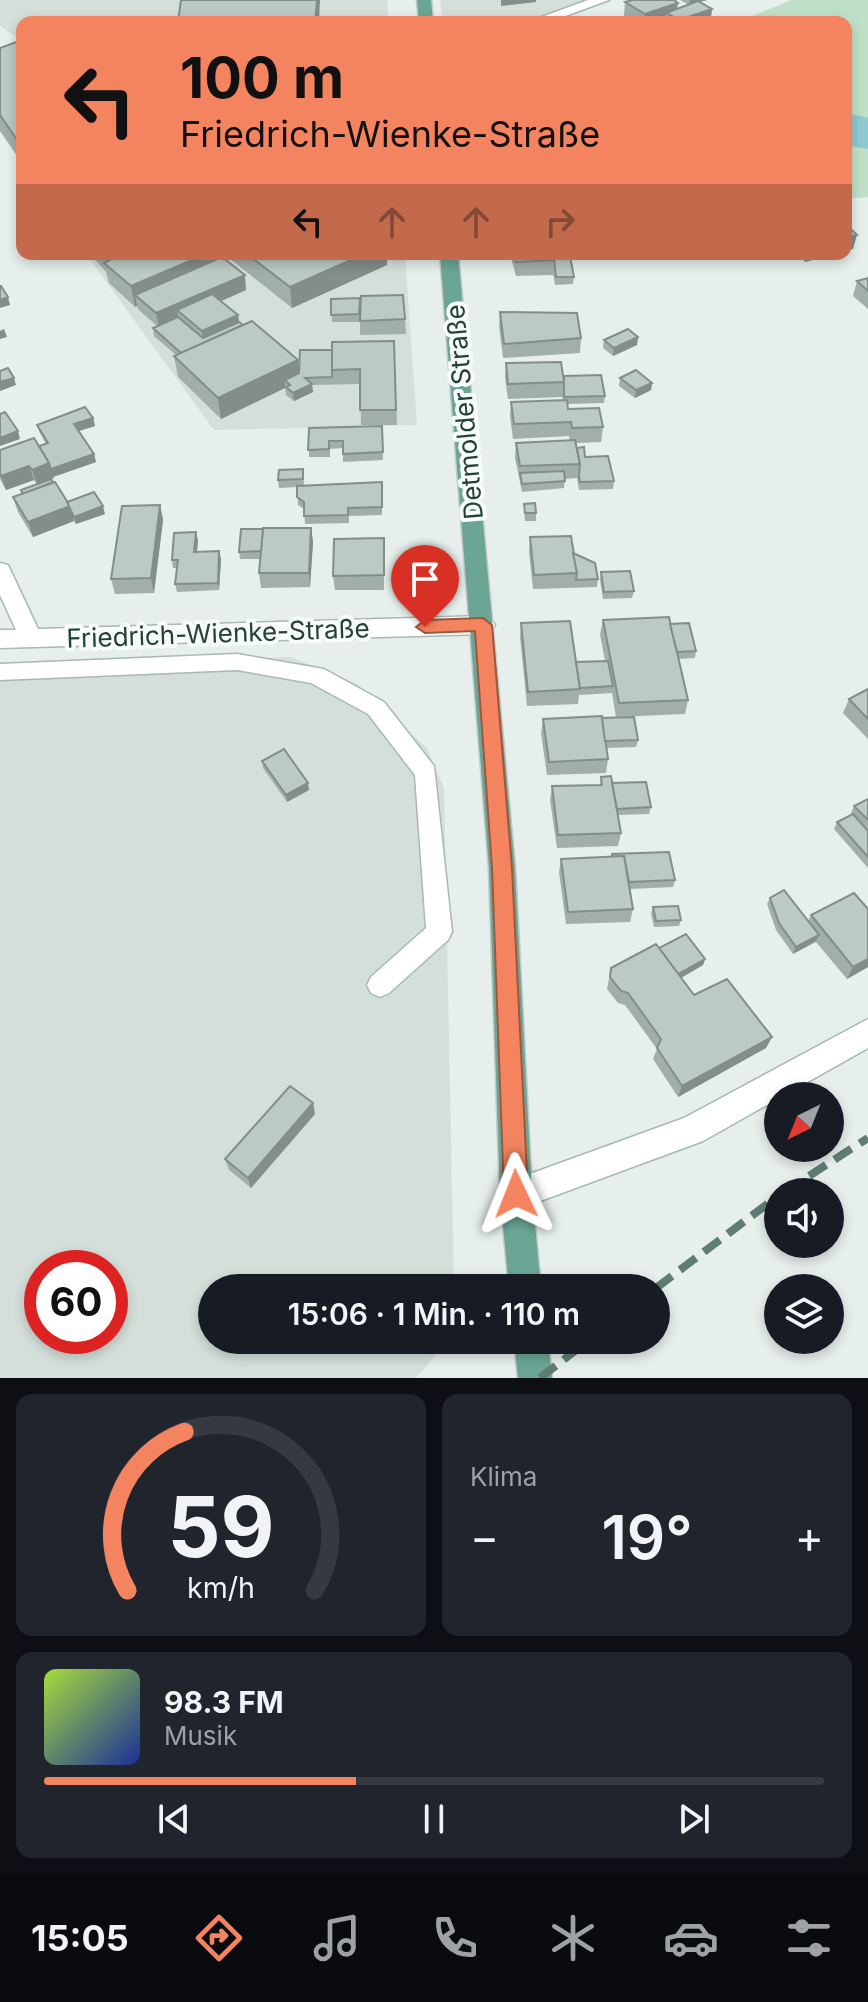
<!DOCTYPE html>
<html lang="de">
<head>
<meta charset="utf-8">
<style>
	body { margin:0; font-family:Inter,sans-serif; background:#20242c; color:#f1f3f6; height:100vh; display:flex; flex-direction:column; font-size:30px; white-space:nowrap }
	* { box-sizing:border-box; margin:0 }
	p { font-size:26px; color:#9ea1a6 }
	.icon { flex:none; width:44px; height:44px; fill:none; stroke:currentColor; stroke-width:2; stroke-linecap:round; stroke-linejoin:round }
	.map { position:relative; height:1378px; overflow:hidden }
	.panel { display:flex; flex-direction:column; gap:16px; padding:16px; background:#0d0f14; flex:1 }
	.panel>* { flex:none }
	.guide { position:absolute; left:16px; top:16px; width:836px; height:244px; border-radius:16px; box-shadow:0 4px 12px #0003; background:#f4845f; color:#111; overflow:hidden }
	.needle { width:52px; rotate:223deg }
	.buttons { position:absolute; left:764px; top:1082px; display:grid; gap:16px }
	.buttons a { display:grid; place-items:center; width:80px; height:80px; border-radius:50%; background:#171b24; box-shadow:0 4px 12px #0003; font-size:40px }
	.speed { position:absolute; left:24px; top:1250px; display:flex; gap:16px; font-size:40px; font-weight:700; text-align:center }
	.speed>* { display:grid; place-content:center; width:104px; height:104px; border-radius:50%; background:#171b24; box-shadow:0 4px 12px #0003; line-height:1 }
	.speed .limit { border:12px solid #d22; background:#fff; color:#111 }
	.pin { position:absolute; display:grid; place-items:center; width:68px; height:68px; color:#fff; margin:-82px -34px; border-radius:50% 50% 50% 0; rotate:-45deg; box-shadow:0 0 8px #0007 }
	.pin .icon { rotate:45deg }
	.me { position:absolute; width:88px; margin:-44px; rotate:358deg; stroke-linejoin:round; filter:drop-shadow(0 0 6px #0008) }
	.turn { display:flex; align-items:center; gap:28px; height:168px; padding:0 32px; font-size:36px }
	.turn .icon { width:104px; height:104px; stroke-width:2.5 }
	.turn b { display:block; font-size:56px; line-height:68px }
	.lanes { display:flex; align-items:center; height:76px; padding:0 32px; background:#0003; justify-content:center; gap:40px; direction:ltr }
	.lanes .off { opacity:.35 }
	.big { font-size:60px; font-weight:600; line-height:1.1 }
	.panel .card { flex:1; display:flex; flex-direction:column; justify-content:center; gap:12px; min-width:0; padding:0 28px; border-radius:16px; background:#20242c }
	.panel .dial { align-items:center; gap:0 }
	.dial svg { height:208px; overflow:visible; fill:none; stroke:#363941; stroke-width:7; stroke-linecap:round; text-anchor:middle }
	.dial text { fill:#f1f3f6; stroke:none }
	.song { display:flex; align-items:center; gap:24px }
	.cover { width:96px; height:96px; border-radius:12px; background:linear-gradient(135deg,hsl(80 70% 55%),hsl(230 70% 35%)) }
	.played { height:8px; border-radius:4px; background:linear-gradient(90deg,#f4845f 40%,#363941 40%) }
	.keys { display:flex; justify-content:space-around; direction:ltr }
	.heat { display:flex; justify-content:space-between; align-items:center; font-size:44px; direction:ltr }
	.panel .tiles { flex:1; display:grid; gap:16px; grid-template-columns:1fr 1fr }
	.card:last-child { grid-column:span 2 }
	.trip { position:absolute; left:198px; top:1274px; width:472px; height:80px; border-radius:40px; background:#171b24; box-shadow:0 4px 12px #0003; font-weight:600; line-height:80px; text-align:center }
	.tab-bar { display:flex; height:128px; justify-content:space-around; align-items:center; background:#090b0e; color:#9ea1a6 }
	.tab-bar .icon { width:56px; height:56px }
	.tab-bar .on { color:#f4845f }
	.tab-bar b { font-size:36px; color:#f1f3f6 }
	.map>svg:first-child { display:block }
</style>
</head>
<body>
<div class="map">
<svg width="868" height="1378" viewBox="0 0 868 1378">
	<rect width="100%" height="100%" fill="#e6efeb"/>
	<g fill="#d4dfda" fill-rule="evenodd">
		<path d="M0,0H387L389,22H22V41L0,26Z"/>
		<path d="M440,0H589L522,22H443Z"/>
		<path d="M86,254H405L417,425L214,430Z"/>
		<path d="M291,657L357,684L427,748L444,788L454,1288H212V1340H448L416,1378H0V666ZM42,1268H110V1336H42Z"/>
	</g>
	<path fill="#bfe0c8" d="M792,0H868V197L846,199V22H737Z"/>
	<path fill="#8ec9d4" d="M846,113L868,118V149L846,145Z"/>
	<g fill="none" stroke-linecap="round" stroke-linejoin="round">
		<defs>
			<path id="service" d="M237,654L324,669L384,702L434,766L452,932L448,940L389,993L380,997L371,993L367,985L371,977L426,928L415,775L368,714L311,683L237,670L0,680V664Z"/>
			<g id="minor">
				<path d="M588,0H609L549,22H528Z"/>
				<path d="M0,563L8,565L38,629L483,616L491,619L495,625L491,631L483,634L0,648V630H16L0,595Z"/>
				<path d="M868,1019V1048L703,1141L516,1210L505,1205L500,1194L505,1183L684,1118Z"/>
			</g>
			<g id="primary">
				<path d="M417,0H431L433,22H419Z"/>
				<path d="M440,254H458L515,868L532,1194L541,1288H509L500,1194L489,868Z"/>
				<path d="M514,1340H548L552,1378H518Z"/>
			</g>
		</defs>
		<use href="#service" stroke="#a8b8b2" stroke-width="3"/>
		<use href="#minor" stroke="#a8b8b2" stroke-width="3"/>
		<use href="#primary" stroke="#c2cac8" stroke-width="3"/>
		<use href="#service" fill="#fff" fill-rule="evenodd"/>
		<use href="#minor" fill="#fff" fill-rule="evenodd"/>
		<use href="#primary" fill="#6aa596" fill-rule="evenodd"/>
		<g stroke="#5f7d75" stroke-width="8" stroke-dasharray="20 10" stroke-linecap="butt">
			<path d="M784,1192L868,1138"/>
			<path d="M656,1288L778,1196"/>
			<path d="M540,1378L589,1340"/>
		</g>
	</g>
	<g fill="#a1aea9">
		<path d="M680,0H707L699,2L712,9L711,16L693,22H669L665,20L659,22H634L624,16L625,2L677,9L689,5Z"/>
		<path d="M22,40V163L0,131V48Z"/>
		<path d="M90,254H219L220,258L246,290L221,301L238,315L239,322L298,360L299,373L332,350L394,341L397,425H361L360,384L312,385L313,392L294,401L286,395L285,388L221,419L178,377L174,356L176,355L154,336L153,328L157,326L138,309L137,306L135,307L109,283L106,272Z"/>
		<path d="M224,254H387V265L292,308Z"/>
		<path d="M510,254H553L554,257L574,277L573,284L555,285L553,274V275L516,276Z"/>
		<path d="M798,254H835L805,262Z"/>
		<path d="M868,278V309L853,296L857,281Z"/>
		<path d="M331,299L405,319L406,334L360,335V316L359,322H332Z"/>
		<path d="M500,312L581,338L580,353L503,358L499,326Z"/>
		<path d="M638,337L637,345L613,356L603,348L604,340Z"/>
		<path d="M506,363L564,376L605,396L604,403L568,404V409L603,427L601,442L576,443L577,448L585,457L614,481L613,489L579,490L577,478L565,479L564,488L522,492L515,458L516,443L570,441L569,436L513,439L510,416L511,402L563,400L562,397L508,399L505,378Z"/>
		<path d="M620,378L652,383L651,390L635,398L619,386Z"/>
		<path d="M93,418L95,426L78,431L94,454L96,462L53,477L54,478L37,484L34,480L6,490L0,479V450L39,446L46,444L40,433L37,425Z"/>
		<path d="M382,426L383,460L343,462V448L330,449V457H309V428Z"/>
		<path d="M303,469L304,486L382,482V515L349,516V523L305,524L304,509L298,505L297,487L279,488L278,480Z"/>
		<path d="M21,490L67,502L105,514L76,524L74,521L33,537L18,512L13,497L22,494Z"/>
		<path d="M524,504L536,513V521H525Z"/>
		<path d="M160,505L163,520L154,593L115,594L111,579Z"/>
		<path d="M311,528L313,542L310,587L261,588L259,573L260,559H240L239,552Z"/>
		<path d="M530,537L573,553L598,579L597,587L533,589L529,552Z"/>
		<path d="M384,538V590H335L333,576Z"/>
		<path d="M198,540L197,552L221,559L219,590L177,592L175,584L177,568H173L172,560Z"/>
		<path d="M601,572L634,591L632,598L603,599L600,580Z"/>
		<path d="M603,620L670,624L696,651L695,658L679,659L688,700L685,714L616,717L612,693L579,695L578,704L527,706L520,637L521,623L576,662L605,661L600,634Z"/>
		<path d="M868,689V739L843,713L849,699Z"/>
		<path d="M602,718L638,740L636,747L606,748L608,759L606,773L547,775L541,733L543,719Z"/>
		<path d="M262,761L309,790L287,802L263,768Z"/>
		<path d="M601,777L651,807L649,814L618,815L621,833L618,846L557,848L550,800L552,786L600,785Z"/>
		<path d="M868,799V868L834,829L837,822L850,816L854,806Z"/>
		<path d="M612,854L675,880L673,887L630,889L633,909L630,922L566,924L559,872L561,859L611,857Z"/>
		<path d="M770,898L808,921L811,915L868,967L847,979L816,942L793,954L776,930L767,904Z"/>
		<path d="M653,907L681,920L679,926L654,927L651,914Z"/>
		<path d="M659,948L705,959L703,965L681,978L694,995L772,1037L766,1048L678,1097L653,1059L657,1049L625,1005L618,1003L607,989L611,968Z"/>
		<path d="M313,1103L315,1114L251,1188L229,1170L225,1159Z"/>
	</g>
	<g fill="#838d89">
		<path d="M317,0H320L319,22H315Z"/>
		<path d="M501,0H536V2L501,6Z"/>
		<path d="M690,0H707L689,5Z"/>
		<path d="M678,3L676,16L666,13L665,20L659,22H644L645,14Z"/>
		<path d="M712,9L711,16L693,22H679V20Z"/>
		<path d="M857,235L853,249L846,251V238Z"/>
		<path d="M206,254H219L222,270L135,295L137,306L135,307L131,286Z"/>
		<path d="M364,254H387V265L292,308L290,287Z"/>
		<path d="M806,254H835L805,262Z"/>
		<path d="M245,275L246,290L185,317L177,310L179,319L159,328L156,313Z"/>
		<path d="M8,297L10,305L0,308V300Z"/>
		<path d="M238,315L240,330L204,346L202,331Z"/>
		<path d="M4,329L7,337L0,339V331Z"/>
		<path d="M638,337L637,345L613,356L614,348Z"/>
		<path d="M298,360L300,381L285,380V388L221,419L218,398Z"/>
		<path d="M14,378L16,385L0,391V382Z"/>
		<path d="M652,383L651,390L635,398L636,390Z"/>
		<path d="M312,384L313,392L294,401L293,393Z"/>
		<path d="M93,418L95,426L76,432L74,424Z"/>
		<path d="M18,431L20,439L0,446V438Z"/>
		<path d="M94,454L96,462L53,477L54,478L37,484L32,470L49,463Z"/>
		<path d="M29,466L34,480L6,490L1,476Z"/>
		<path d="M160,505L163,520L154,593L151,578Z"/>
		<path d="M70,506L74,521L33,537L28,522Z"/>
		<path d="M103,506L105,514L76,524L74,517Z"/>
		<path d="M311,528L313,542L310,587L309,573Z"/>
		<path d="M196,532L198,540L196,560L194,552Z"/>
		<path d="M219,551L221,559L219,590L218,583Z"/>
		<path d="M308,783L309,790L287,802L286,795Z"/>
		<path d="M819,935L816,941L793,954L796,947Z"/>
		<path d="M705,959L703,965L672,983L674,977Z"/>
		<path d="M868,959V967L847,979L853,967Z"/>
		<path d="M772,1037L766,1048L678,1097L682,1086Z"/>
		<path d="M313,1103L315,1114L251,1188L248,1178Z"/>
	</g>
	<g fill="#bbcac4" stroke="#838d89" stroke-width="2">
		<path d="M181,0H317L315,22H178Z"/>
		<path d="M633,0H674L678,3L645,14L625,2Z"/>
		<path d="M698,1L712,9L679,20L666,13Z"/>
		<path d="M22,40V147L0,115V48Z"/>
		<path d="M846,224L857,235L846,238Z"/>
		<path d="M104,254H206L131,286L104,263L110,260Z"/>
		<path d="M247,254H364L290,287Z"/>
		<path d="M515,254H553L554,260L516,262Z"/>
		<path d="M570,256L574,277H556L554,257Z"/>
		<path d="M222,257L245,275L156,313L135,295Z"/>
		<path d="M868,278V291L857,281Z"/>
		<path d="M0,286H1L8,297L0,300Z"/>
		<path d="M212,294L238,315L202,331L177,310Z"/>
		<path d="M403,295L405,319L360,321L361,296Z"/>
		<path d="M360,298L359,314L331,315V299Z"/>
		<path d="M500,312L577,313L581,338L504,344Z"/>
		<path d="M178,317L203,338L239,322L243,325L181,353L153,328Z"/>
		<path d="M252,321L298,360L218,398L174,356Z"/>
		<path d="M628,329L638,337L614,348L604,340Z"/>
		<path d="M394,341L396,410H360V369L332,370V342Z"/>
		<path d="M300,350H332V377L305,378L312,384L293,393L286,387L290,385L285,380L299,373Z"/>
		<path d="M561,362L564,382L508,384L506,363Z"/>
		<path d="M8,368L14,378L0,382V371Z"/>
		<path d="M636,370L652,383L636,390L620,378Z"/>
		<path d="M601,375L605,396L564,397V376Z"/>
		<path d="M567,400L568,409L599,408L603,427L572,428L571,422L514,424L511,402Z"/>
		<path d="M85,407L93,418L74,424L94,454L51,469L49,463L39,446L48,443L37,425Z"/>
		<path d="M5,412L18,431L0,438V414Z"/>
		<path d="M382,426L383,452L343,454V441H329V449L308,450L309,428Z"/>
		<path d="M34,438L49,463L32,470L29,466L1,476L0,473V450Z"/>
		<path d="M575,440L580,464L520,466L516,443Z"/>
		<path d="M584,447L585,457L608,456L614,481L580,482L579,476L580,464L577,448Z"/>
		<path d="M303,469V479L278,480L279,470Z"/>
		<path d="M564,471L565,481L522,484L520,473Z"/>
		<path d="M51,479L53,482L23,494L21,490Z"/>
		<path d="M55,482L70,506L28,522L13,497Z"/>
		<path d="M382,482V507L348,508V515L304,516V502L297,497V486Z"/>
		<path d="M94,492L103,506L74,517L67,502Z"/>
		<path d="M535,503L536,513H525L524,504Z"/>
		<path d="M160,505L151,578L111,579L122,506Z"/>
		<path d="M263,528H311L309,573H259Z"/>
		<path d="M241,529H263L261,551L239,552Z"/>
		<path d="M196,532L194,552L219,551L218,583L175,584L178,560H172L174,533Z"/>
		<path d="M571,536L577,573L534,575L530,537Z"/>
		<path d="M384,538V575L333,576L334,539Z"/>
		<path d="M573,553L595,563L598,579L576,580L577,573Z"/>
		<path d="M630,571L634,591L604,592L601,572Z"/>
		<path d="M669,617L688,700L619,703L603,620Z"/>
		<path d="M570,621L580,689L528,692L521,623Z"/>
		<path d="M689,623L696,651L677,652L670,624Z"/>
		<path d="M608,661L613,686L580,688L576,662Z"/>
		<path d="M868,689V719L849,699Z"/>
		<path d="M602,716L608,759L549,762L543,719Z"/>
		<path d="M634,717L638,740L605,741L602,718Z"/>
		<path d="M284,749L308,783L286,795L262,761Z"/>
		<path d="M611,776L621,833L558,835L552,786L602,785L601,777Z"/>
		<path d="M646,782L651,807L617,809L612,783Z"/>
		<path d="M868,799V820L854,806Z"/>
		<path d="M853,814L868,831V857L837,822Z"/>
		<path d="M669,852L675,880L629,882L624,856L612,857V854Z"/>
		<path d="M624,856L633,909L568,912L561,859Z"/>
		<path d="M784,890L819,935L796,947L779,923L770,898Z"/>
		<path d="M854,893L868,909V959L853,967L811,915Z"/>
		<path d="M678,906L681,920L656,921L653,907Z"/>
		<path d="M686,934L705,959L678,974L659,948Z"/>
		<path d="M656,944L694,995L727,979L772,1037L682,1086L657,1048L661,1039L628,993L621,991L610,977L611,968Z"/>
		<path d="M290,1086L313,1103L248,1178L225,1159Z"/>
	</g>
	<path fill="#f4845f" stroke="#9f563e" stroke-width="2" d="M483,618L492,625L512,868L528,1194L524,1203L516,1206L507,1203L504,1194L492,868L475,631L425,633L416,627L425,620Z"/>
	<g text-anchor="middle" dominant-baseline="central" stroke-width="8" stroke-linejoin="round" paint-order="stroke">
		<g font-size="26" fill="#24423a" stroke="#f7fbf9">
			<text transform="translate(464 412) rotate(-95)">Detmolder Straße</text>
			<text transform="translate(218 633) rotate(-2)">Friedrich-Wienke-Straße</text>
		</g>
	</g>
</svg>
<div class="buttons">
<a><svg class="needle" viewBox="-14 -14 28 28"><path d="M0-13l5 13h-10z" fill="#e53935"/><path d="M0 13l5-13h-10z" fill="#9ea1a6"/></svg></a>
<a><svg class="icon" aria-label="sound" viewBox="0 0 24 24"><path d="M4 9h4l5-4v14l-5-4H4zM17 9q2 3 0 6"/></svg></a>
<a><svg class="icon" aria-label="layers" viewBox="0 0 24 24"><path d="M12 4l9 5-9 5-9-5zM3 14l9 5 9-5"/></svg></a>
</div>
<div class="speed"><div class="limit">60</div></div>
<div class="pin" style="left:425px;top:627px;background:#d93025"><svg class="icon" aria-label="arrive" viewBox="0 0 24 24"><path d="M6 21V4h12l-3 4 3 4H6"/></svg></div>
<svg class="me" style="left:516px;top:1194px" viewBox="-20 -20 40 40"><path d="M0-17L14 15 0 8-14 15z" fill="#f4845f" stroke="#fff" stroke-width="4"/></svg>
<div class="trip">15:06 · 1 Min. · 110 m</div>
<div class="guide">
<div class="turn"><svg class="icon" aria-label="left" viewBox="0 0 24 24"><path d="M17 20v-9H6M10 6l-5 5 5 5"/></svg><div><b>100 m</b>Friedrich-Wienke-Straße</div></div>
<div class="lanes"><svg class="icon" aria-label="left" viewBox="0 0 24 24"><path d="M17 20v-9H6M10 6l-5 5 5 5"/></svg><svg class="icon off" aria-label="ahead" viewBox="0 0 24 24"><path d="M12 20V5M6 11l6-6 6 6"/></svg><svg class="icon off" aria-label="ahead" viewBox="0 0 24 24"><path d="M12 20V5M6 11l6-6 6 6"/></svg><svg class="icon off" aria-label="right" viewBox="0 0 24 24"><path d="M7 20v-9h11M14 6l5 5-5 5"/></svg></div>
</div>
</div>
<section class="panel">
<div class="tiles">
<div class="card dial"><svg viewBox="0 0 100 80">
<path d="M14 69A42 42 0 1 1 86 69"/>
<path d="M14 69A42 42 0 0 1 36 8" stroke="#f4845f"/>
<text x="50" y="56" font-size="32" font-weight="700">59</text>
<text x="50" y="72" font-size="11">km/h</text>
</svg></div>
<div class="card"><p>Klima</p>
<div class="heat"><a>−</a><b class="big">19°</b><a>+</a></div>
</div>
<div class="card">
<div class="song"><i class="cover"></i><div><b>98.3 FM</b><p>Musik</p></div></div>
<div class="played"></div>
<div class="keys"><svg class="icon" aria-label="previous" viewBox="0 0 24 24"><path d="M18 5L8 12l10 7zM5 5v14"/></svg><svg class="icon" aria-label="pause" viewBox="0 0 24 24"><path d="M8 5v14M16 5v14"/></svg><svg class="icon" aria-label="next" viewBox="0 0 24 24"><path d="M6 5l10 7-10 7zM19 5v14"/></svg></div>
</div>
</div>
</section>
<nav class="tab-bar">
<b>15:05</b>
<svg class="icon on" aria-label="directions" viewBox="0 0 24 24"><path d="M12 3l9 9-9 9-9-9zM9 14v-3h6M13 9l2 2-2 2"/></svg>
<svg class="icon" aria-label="music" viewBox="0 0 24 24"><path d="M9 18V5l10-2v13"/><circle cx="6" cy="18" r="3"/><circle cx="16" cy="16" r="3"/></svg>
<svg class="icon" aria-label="phone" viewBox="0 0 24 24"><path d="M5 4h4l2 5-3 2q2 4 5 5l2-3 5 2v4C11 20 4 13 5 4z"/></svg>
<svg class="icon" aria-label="climate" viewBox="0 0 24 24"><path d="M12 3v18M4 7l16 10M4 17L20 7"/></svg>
<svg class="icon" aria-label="car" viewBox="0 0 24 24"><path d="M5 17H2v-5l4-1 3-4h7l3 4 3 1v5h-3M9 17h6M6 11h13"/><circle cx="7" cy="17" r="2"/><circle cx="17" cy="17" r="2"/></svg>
<svg class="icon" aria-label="filters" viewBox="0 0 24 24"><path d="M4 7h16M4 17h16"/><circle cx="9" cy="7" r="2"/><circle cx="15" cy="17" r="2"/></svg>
</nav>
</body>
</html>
